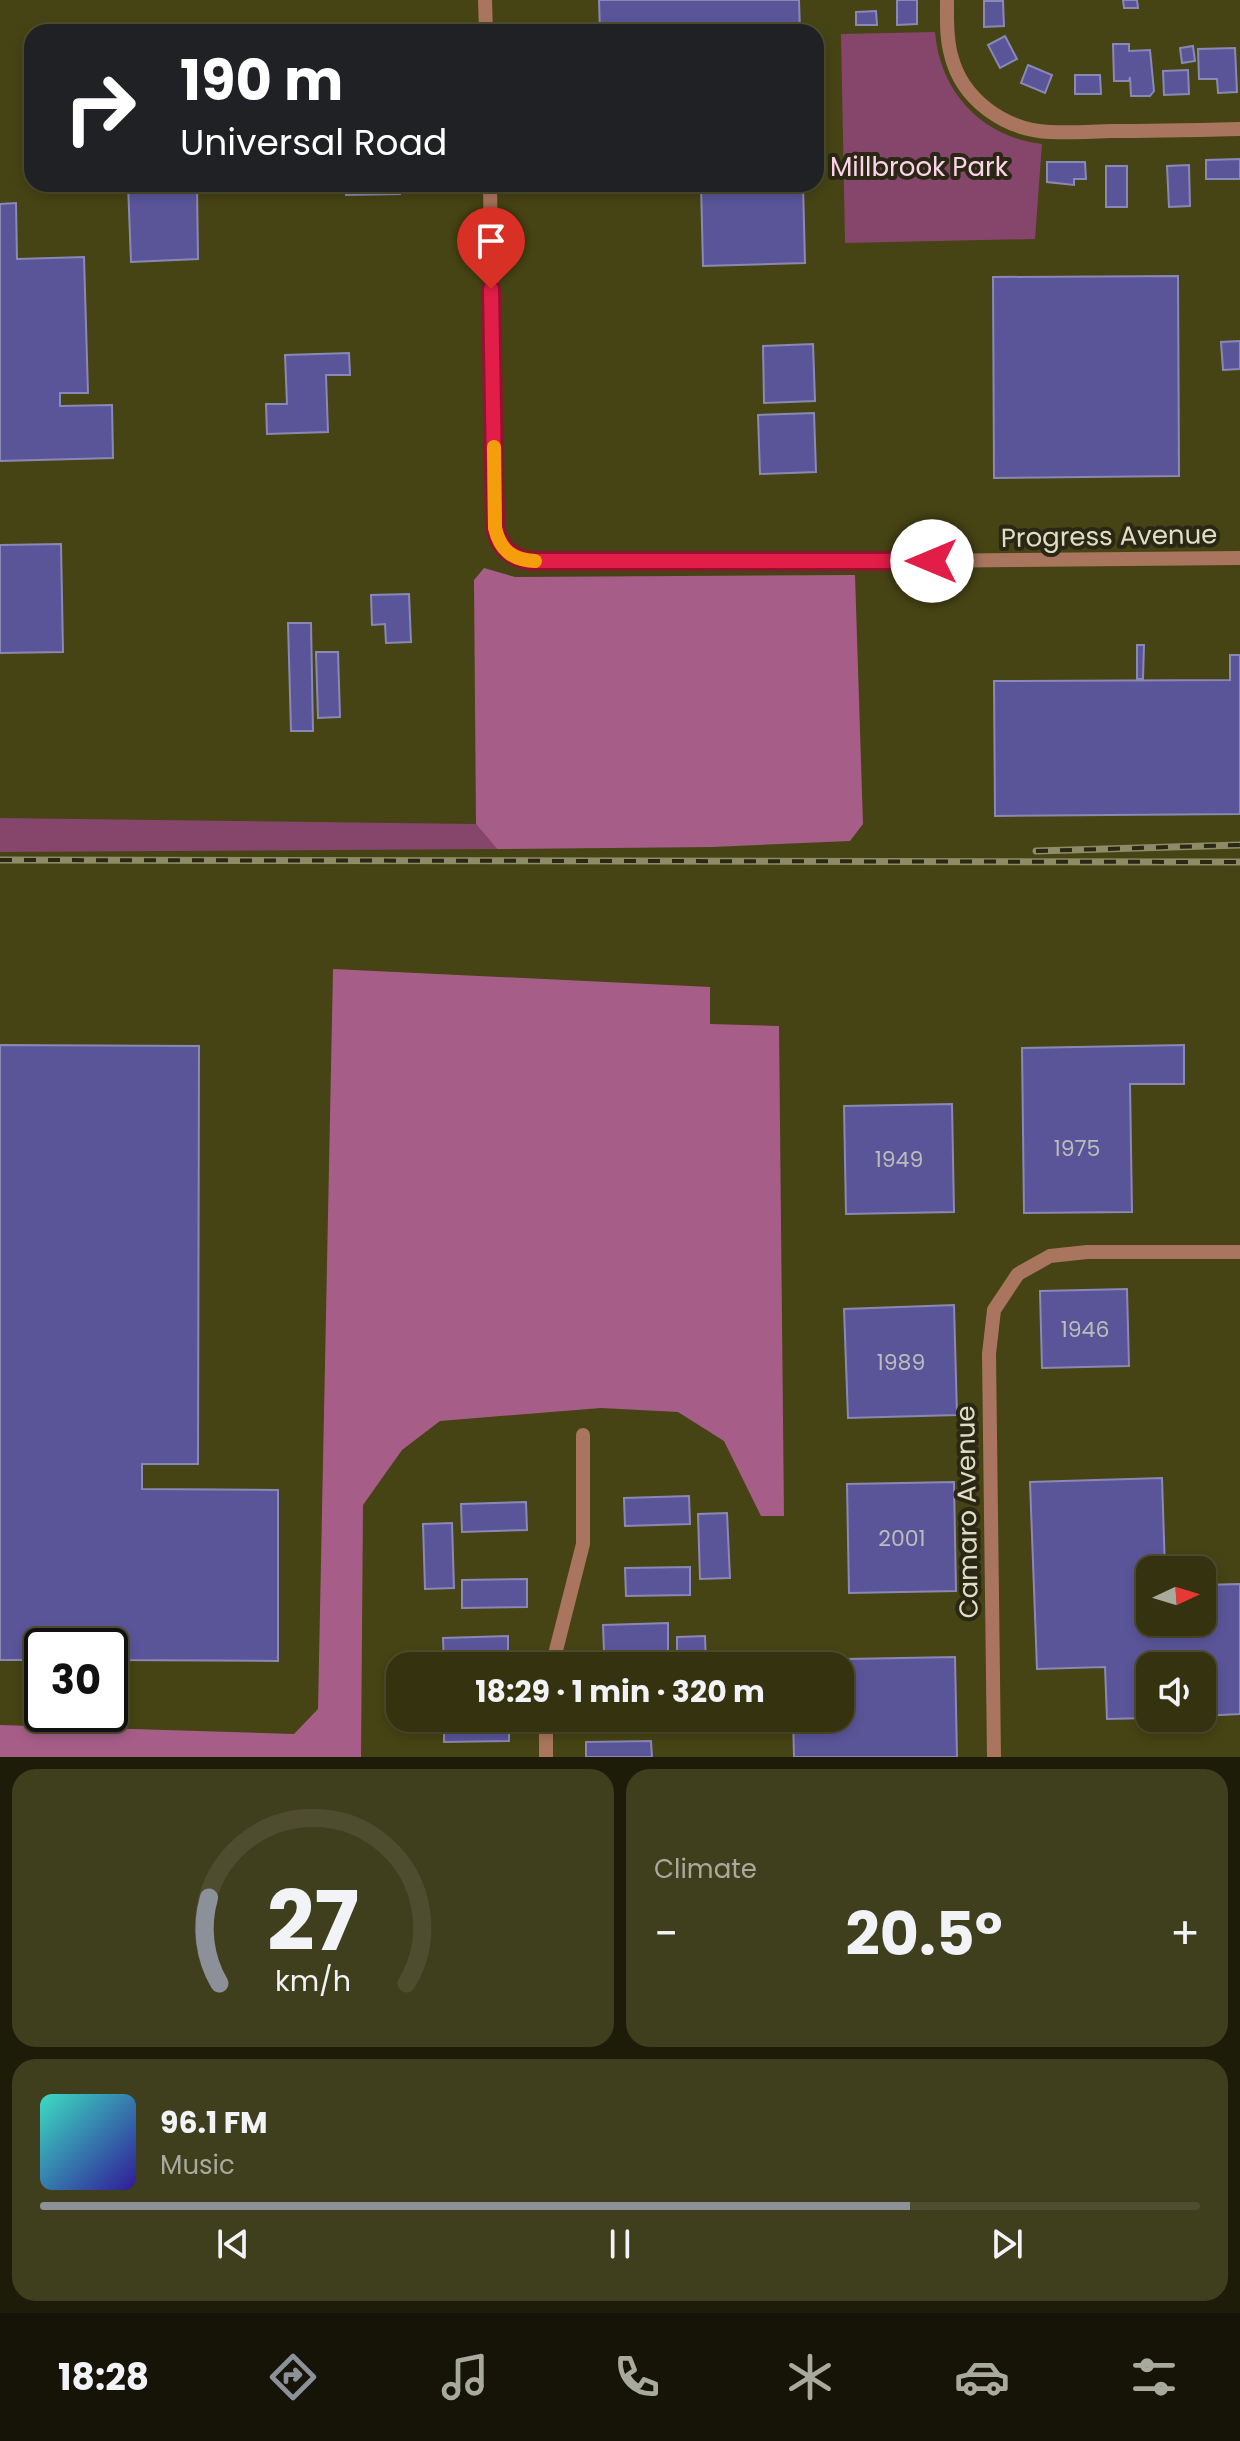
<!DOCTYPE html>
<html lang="en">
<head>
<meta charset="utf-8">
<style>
	body { margin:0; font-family:Poppins,sans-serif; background:#3f3e1d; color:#f1f3f6; height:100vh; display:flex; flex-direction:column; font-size:30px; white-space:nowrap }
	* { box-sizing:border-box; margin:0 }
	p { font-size:26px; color:#a9aa9e }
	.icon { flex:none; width:44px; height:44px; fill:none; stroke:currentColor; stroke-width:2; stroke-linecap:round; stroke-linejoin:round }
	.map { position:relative; height:1757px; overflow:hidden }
	.side { display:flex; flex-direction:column; gap:12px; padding:12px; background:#1d1c08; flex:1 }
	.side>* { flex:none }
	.top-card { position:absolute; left:24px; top:24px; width:800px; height:168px; border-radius:24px; box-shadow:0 4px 12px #0003,0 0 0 2px #4e4d2f; background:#202124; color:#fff; overflow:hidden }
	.needle { width:52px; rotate:86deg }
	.fabs { position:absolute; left:1136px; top:1556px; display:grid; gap:16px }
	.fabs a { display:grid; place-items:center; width:80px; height:80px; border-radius:16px; background:#34320f; box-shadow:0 4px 12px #0003,0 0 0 2px #4e4d2f; font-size:40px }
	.speed { position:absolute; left:24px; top:1628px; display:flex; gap:16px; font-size:40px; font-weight:700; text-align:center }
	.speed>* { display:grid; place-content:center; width:104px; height:104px; border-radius:50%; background:#34320f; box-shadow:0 4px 12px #0003,0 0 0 2px #4e4d2f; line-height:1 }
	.speed .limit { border:4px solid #111; border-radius:12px; background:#fff; color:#111 }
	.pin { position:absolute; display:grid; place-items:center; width:68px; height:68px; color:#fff; margin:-82px -34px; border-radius:50% 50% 50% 0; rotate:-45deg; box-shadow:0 0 8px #0007 }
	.pin .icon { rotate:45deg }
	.me { position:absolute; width:88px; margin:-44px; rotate:270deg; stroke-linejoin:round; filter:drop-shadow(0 0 6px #0008) }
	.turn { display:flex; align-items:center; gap:28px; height:168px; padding:0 24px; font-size:36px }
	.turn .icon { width:104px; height:104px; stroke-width:2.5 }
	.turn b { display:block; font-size:56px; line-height:68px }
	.big { font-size:60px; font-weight:700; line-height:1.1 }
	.side .card { flex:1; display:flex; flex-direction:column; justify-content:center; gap:12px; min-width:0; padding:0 28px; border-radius:24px; background:#3f3e1d }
	.side .dial { align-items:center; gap:0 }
	.dial svg { height:208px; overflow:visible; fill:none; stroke:#4e4d2f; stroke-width:7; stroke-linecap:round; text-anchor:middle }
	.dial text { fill:#f1f3f6; stroke:none }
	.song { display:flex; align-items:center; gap:24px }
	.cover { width:96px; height:96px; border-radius:12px; background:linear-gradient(135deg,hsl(170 70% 55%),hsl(250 70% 35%)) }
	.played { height:8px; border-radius:4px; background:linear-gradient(90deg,#8c9099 75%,#4e4d2f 75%) }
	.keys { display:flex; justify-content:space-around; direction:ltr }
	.heat { display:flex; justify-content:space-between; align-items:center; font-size:44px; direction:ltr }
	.side .tiles { flex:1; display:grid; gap:12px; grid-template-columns:1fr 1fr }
	.card:last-child { grid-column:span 2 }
	.trip { position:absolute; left:386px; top:1652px; width:468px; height:80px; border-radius:24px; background:#34320f; box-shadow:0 4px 12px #0003,0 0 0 2px #4e4d2f; font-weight:700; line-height:80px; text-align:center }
	.dock { display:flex; height:128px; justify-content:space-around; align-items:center; background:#151406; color:#a9aa9e }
	.dock .icon { width:56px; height:56px }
	.dock .on { color:#8c9099 }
	.dock b { font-size:36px; color:#f1f3f6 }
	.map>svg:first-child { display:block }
</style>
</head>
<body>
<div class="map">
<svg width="1240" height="1757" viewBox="0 0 1240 1757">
	<rect width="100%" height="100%" fill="#464314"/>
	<g fill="#86466c">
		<path d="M935,32C940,92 982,137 1042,144L1035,239L845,243L841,34Z"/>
		<path d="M0,818L476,824L497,849L0,852Z"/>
	</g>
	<g fill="#a65e88">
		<path d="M484,568L515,577L855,575L863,824L850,841L712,847L497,849L476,824L474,580Z"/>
		<path d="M333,969L710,987V1024L779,1026L784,1516H761L724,1441L678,1412L601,1408L440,1421L402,1450L363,1505L361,1757H0V1725L294,1734L318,1709Z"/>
	</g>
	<g fill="#5a5599" stroke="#8989b5" stroke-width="2">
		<path d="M599,0H799L800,32H600Z"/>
		<path d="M897,0H917V24L897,25Z"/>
		<path d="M1123,0H1137L1138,8H1124Z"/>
		<path d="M984,1H1003L1004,26L984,27Z"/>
		<path d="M876,11L877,25H856V12Z"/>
		<path d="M1005,36L1017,59L1000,68L988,45Z"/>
		<path d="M1113,44H1129V51L1150,50L1154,91L1150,96H1131L1130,77L1129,81H1114Z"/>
		<path d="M1193,46L1195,61L1182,63L1180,48Z"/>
		<path d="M1235,48L1237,92L1218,93L1217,79H1199L1198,49Z"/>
		<path d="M1028,65L1052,75L1045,93L1021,83Z"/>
		<path d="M1188,70L1189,94L1164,95L1163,71Z"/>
		<path d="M1075,75H1100L1101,94H1075Z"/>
		<path d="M1240,159V179H1206V160Z"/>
		<path d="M1047,162H1085L1086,179H1074V185L1047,182Z"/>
		<path d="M1189,165L1190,206L1169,207L1167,166Z"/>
		<rect x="1106" y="166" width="21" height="41"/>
		<path d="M128,184H197L198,259L131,262Z"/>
		<path d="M345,184H400V194L346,195Z"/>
		<path d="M701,184H803L805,263L703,266Z"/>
		<path d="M16,203L17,259L84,257L88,393H60V406L112,405L113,458L0,461V204Z"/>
		<path d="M1178,276L1179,476L994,478L993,277Z"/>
		<path d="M1240,341V369L1223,370L1221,342Z"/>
		<path d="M813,344L815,401L764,403L763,346Z"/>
		<path d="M349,353L350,375H326L328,432L267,434L266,404H287L285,355Z"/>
		<path d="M814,413L816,472L760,474L758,415Z"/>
		<path d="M61,544L63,652L0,653V545Z"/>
		<path d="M409,594L411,642L386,643L385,624L372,625L371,595Z"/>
		<path d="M288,623H311L313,731H291Z"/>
		<path d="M1137,645H1144L1143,679H1137Z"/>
		<path d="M316,652H338L340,717L318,718Z"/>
		<path d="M1230,655H1240V814L995,816L994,681L1230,680Z"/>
		<path d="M0,1045L199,1046L198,1464H142V1489L278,1490V1661L110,1660V1646H42V1660H0Z"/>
		<path d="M1184,1045V1084H1130L1132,1212L1024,1213L1022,1048Z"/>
		<path d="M952,1104L954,1212L846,1214L844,1106Z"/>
		<path d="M1127,1289L1129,1366L1042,1368L1040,1291Z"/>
		<path d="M954,1305L957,1415L848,1418L844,1309Z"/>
		<path d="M1162,1478L1165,1570H1150V1622H1202V1585L1240,1584V1714L1202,1716V1666H1150V1718L1107,1719L1105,1667L1037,1669L1030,1482Z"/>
		<path d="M954,1482L956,1591L849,1593L847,1484Z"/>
		<path d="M689,1496L690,1524L625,1526L624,1498Z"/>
		<path d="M526,1502L527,1530L462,1532L461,1504Z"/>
		<path d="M727,1513L730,1578L700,1579L698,1514Z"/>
		<path d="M452,1523L454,1588L425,1589L423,1524Z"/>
		<path d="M690,1567V1595L626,1596L625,1568Z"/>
		<path d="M527,1579V1607L462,1608V1580Z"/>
		<path d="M668,1623V1651L604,1652L603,1625Z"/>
		<path d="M508,1636V1664L444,1666L443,1638Z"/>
		<path d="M705,1636L706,1666H677V1637Z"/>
		<path d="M433,1657L434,1666H405V1658Z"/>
		<path d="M955,1657L957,1757H794L793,1718H840V1666H792V1660Z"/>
		<path d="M407,1718H436V1721L407,1723Z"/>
		<path d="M444,1718H509V1741L444,1742Z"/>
		<path d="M651,1741L652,1757H586V1742Z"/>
	</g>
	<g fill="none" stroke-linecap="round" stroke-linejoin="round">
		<g stroke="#aa755e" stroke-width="14">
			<path d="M485,0L486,32"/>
			<path d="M947,0C947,18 946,37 951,55C962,100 1005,130 1050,132C1070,133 1091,132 1111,131C1154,131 1197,130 1240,129"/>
			<path d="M490,184L495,528C500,548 510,557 530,561H902L1240,558"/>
			<path d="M552,1666L583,1544V1435"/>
			<path d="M546,1718V1757"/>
			<path d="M994,1757L989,1354L994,1310L1018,1274L1050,1256L1087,1252H1240"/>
		</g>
		<defs>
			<g id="rail">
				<path d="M1036,851L1240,845"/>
				<path d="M0,860L1240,862"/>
			</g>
		</defs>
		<use href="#rail" stroke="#8e8c67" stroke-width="7"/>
		<use href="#rail" stroke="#2a2815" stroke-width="4" stroke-dasharray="12" stroke-linecap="butt"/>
	</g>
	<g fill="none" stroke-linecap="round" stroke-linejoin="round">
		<defs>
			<path id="route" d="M491,289L495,528C500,548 510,557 530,561H932"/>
		</defs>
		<use href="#route" stroke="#92132f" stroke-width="20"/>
		<use href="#route" stroke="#e11d48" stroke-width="14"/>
		<path stroke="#f59e0b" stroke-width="14" d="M494,447L495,528C500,550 512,560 535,561"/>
	</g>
	<g text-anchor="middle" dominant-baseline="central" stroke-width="8" stroke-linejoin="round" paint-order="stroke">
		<g font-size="22" fill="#bebcba">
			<text x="1077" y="1148">1975</text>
			<text x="899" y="1159">1949</text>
			<text x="1085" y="1329">1946</text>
			<text x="901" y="1362">1989</text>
			<text x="902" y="1538">2001</text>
		</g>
		<g font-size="26" fill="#fdd3e9" stroke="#2a2815">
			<text x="919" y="167">Millbrook Park</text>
		</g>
		<g font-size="26" fill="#dfdec5" stroke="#2a2815">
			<text transform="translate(1109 536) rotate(-1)">Progress Avenue</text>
			<text transform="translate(967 1512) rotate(-91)">Camaro Avenue</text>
		</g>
	</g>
</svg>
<div class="fabs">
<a><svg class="needle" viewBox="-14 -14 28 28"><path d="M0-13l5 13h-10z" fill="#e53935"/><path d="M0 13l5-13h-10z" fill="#a9aa9e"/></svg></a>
<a><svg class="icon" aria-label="sound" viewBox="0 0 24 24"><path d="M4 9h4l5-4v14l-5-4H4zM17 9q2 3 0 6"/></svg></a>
</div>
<div class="speed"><div class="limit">30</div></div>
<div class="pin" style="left:491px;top:289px;background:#d93025"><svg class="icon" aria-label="arrive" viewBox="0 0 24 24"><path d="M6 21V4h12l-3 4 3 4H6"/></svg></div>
<svg class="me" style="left:932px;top:561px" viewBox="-20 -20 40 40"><circle r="19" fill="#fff"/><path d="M0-13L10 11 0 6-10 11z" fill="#e11d48"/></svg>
<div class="trip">18:29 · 1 min · 320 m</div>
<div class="top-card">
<div class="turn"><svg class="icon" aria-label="right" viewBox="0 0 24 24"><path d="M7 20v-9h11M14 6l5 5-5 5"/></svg><div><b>190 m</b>Universal Road</div></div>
</div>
</div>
<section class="side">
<div class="tiles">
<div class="card dial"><svg viewBox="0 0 100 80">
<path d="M14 69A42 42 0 1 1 86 69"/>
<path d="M14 69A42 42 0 0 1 10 36" stroke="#8c9099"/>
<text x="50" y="56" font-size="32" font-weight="700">27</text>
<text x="50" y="72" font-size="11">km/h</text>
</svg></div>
<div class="card"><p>Climate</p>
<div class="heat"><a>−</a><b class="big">20.5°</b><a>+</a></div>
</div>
<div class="card">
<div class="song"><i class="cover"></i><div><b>96.1 FM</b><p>Music</p></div></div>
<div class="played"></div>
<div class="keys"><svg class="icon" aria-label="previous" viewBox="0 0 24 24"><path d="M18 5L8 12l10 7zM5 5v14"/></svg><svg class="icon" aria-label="pause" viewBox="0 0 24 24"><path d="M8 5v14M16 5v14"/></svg><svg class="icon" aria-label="next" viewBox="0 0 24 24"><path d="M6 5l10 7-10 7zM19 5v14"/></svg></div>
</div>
</div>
</section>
<nav class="dock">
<b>18:28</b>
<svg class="icon on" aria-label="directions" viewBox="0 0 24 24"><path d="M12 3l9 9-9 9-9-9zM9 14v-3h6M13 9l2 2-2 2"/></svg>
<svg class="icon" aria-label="music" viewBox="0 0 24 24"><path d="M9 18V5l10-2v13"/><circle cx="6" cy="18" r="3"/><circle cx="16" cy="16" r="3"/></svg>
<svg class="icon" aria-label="phone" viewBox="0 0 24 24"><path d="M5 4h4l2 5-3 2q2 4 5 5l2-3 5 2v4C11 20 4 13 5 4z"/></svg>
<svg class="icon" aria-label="climate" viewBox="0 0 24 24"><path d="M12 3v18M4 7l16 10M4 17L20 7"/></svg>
<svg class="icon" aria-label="car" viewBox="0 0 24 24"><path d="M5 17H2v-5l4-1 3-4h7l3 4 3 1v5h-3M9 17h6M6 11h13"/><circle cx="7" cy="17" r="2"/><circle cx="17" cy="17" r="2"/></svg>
<svg class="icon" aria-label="filters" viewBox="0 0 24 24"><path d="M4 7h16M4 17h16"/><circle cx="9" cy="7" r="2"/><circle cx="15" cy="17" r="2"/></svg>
</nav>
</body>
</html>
